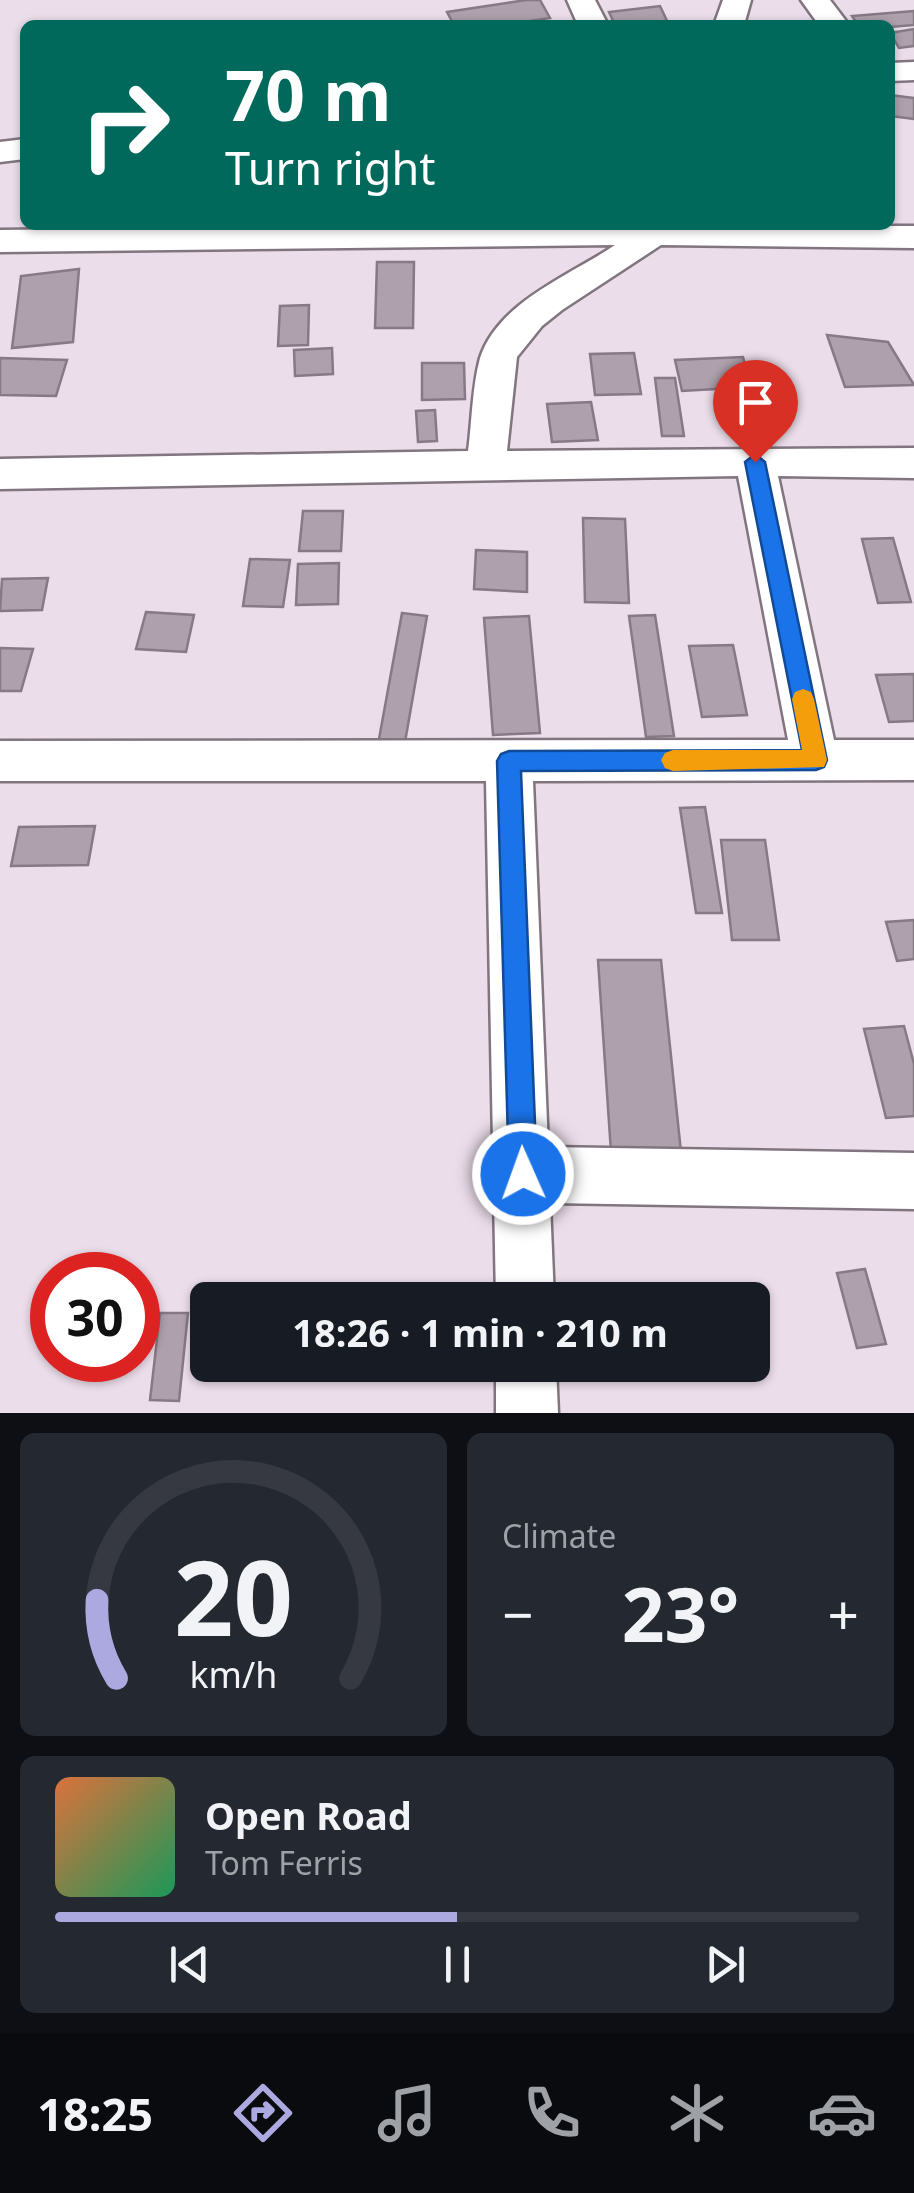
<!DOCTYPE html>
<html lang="en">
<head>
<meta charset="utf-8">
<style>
	body { margin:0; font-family:"Noto Sans",sans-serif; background:#242831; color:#f1f3f6; height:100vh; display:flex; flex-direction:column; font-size:38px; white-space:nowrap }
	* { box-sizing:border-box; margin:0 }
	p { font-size:32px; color:#9ea1a6 }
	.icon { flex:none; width:55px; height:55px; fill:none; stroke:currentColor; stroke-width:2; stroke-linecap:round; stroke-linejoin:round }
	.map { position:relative; height:1413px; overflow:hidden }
	.drawer { display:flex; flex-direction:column; gap:20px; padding:20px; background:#0d0f14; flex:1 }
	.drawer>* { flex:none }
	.hud { position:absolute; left:20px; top:20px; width:875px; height:210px; border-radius:15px; box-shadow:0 2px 8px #0004; background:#00695c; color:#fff; overflow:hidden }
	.speed { position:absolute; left:30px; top:1252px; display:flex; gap:20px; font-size:50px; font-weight:700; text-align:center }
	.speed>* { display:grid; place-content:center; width:130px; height:130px; border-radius:50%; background:#171b24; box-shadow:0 2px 8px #0004; line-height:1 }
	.speed .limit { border:15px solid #d22; background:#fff; color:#111 }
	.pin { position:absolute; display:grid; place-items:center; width:85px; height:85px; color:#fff; margin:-102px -42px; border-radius:50% 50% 50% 0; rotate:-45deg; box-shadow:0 0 10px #0007 }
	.pin .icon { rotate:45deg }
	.me { position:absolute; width:110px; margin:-55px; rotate:358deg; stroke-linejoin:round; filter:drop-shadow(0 0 8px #0008) }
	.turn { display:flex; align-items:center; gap:35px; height:210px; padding:0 40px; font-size:45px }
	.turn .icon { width:130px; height:130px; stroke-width:2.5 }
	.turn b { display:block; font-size:70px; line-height:85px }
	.big { font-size:75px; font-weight:700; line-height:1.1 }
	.drawer .card { flex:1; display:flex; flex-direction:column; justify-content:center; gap:15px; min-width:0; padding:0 35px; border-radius:15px; background:#242831 }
	.drawer .dial { align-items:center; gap:0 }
	.dial svg { height:260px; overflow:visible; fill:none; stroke:#363941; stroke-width:7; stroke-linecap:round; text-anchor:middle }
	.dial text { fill:#f1f3f6; stroke:none }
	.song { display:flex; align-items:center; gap:30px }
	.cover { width:120px; height:120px; border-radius:15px; background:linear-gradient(135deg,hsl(20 70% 55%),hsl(150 70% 35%)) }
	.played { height:10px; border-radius:5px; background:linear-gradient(90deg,#aba9e0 50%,#363941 50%) }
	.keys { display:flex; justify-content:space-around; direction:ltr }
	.heat { display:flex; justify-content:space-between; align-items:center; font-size:55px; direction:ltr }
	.drawer .tiles { flex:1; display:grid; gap:20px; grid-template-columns:1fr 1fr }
	.card:last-child { grid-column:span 2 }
	.trip { position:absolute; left:190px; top:1282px; width:580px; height:100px; border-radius:15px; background:#171b24; box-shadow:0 2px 8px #0004; font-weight:700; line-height:100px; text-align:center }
	.dock { display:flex; height:160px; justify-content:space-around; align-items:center; background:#090b0e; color:#9ea1a6 }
	.dock .icon { width:70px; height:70px }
	.dock .current { color:#aba9e0 }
	.dock b { font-size:45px; color:#f1f3f6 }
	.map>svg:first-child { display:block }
</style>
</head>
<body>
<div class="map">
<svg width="914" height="1413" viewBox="0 0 914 1413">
	<rect width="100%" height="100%" fill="#ebddea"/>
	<g fill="#aea0ac" stroke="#867a85" stroke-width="2.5">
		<path d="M526,0H540L550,18L503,25H454L447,12Z"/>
		<path d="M660,6L669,25H615L609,12Z"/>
		<path d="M914,11V25L890,27L858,25L852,16Z"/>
		<path d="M914,29V46L899,48L890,33Z"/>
		<path d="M890,95L914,98V119L890,116Z"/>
		<path d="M377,262H414L413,328H375Z"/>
		<path d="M79,269L73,342L12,348L21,276Z"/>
		<path d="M309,305L308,345L278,346L280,306Z"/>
		<path d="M827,335L888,342L914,385L845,387Z"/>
		<path d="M332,348L333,374L295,376L294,350Z"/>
		<path d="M634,353L641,394L595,395L590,354Z"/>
		<path d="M743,357L751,387L682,391L675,360Z"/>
		<path d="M0,358L67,360L56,396L0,395Z"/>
		<path d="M422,363H464L465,399L422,400Z"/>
		<path d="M655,378H675L684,436H662Z"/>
		<path d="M591,402L598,440L552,442L547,404Z"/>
		<path d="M435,410L437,441L418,442L416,411Z"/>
		<path d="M303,511H343L341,551H299Z"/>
		<path d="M583,518L625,519L629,603L585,602Z"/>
		<path d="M893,538L911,602L878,603L862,539Z"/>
		<path d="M476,550L527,552V592L474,589Z"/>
		<path d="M250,559L290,560L283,607L243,606Z"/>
		<path d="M339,563L338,604L296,605L298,564Z"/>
		<path d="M48,578L42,610L0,611L2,579Z"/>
		<path d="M146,612L194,615L186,652L136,649Z"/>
		<path d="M402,613L427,616L405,742L379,739Z"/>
		<path d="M655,615L674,736L646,737L629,616Z"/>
		<path d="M529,616L540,733L493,735L484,618Z"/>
		<path d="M733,645L747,715L702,717L689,646Z"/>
		<path d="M0,648L33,649L21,691H0Z"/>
		<path d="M914,674V721L889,722L876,675Z"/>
		<path d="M705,807L722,913H696L680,808Z"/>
		<path d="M95,826L88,865L11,866L19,827Z"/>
		<path d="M721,840H765L779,940H732Z"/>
		<path d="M914,920V959L897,961L886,922Z"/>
		<path d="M598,960H661L681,1152H611Z"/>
		<path d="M904,1026L914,1064V1116L886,1118L864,1029Z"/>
		<path d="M865,1269L886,1344L857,1348L837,1273Z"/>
		<path d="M160,1313H188L179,1401L150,1400Z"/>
	</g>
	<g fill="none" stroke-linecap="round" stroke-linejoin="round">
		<defs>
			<g id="minor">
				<path d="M567,0H595L608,25H578Z"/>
				<path d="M723,0H751L744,25H714Z"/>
				<path d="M801,0H830L849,25H819Z"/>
				<path d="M914,62V80L890,81V63Z"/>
				<path d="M25,139V159L0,162V142Z"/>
				<path d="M471,225L914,226V248L661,245L562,310L542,326L517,357L507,451L914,448V478L778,476L834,740H914V780L533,781L548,1147L914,1153V1209L550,1203L554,1300H496L486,781H0V741L788,740L738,476L0,489V459L468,451C472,422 472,387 480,358C498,302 571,275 615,245L0,252V230Z"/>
				<path d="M496,1365H556L558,1413H496Z"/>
			</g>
		</defs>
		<use href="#minor" stroke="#817580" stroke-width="5"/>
		<use href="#minor" fill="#fff" fill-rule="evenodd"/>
	</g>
	<path fill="#1a73e8" stroke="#114b97" stroke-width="2.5" d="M755,454L765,462L827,760L824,767L816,770L521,771L537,1174L533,1184L523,1189L513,1184L509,1174L497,761L501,754L509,751L802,750L745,462Z"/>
	<path fill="#f59e0b" d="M803,689L811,692L814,699L827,760L824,767L673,771L665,768L661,760L665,753L673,750H802L792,699L795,692Z"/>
</svg>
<div class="speed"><div class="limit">30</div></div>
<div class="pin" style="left:755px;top:462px;background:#d93025"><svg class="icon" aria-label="arrive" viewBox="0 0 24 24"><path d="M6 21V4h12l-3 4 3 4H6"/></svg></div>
<svg class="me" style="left:523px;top:1174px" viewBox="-20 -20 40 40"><circle r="17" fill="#1a73e8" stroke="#fff" stroke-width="3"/><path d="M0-11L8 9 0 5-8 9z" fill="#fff"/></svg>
<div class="trip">18:26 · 1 min · 210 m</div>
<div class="hud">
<div class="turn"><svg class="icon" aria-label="right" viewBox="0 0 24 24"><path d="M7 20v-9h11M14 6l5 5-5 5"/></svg><div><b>70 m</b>Turn right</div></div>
</div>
</div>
<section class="drawer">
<div class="tiles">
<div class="card dial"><svg viewBox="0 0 100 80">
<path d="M14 69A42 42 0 1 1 86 69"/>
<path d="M14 69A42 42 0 0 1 8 45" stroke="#aba9e0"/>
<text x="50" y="56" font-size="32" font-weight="700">20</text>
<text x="50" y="72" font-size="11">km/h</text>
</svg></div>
<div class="card"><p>Climate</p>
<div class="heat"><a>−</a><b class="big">23°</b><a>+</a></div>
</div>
<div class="card">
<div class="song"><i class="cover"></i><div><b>Open Road</b><p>Tom Ferris</p></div></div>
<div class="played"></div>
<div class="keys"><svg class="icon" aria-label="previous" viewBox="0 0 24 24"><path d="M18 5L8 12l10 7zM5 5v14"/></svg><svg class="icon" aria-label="pause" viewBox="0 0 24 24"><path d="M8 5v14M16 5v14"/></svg><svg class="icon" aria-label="next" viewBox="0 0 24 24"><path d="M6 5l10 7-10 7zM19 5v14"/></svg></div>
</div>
</div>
</section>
<nav class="dock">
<b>18:25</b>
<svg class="icon current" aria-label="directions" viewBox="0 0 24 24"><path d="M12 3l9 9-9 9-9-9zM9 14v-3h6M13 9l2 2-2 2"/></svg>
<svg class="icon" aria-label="music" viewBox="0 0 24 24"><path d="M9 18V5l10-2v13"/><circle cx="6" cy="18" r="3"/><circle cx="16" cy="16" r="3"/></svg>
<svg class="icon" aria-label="phone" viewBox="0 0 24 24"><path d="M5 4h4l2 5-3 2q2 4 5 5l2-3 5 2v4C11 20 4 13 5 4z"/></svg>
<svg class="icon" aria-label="climate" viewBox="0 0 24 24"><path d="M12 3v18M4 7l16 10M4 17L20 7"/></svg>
<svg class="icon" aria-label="car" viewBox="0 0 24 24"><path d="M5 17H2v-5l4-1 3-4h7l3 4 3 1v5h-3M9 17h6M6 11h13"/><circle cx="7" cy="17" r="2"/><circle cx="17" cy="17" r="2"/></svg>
</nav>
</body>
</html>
